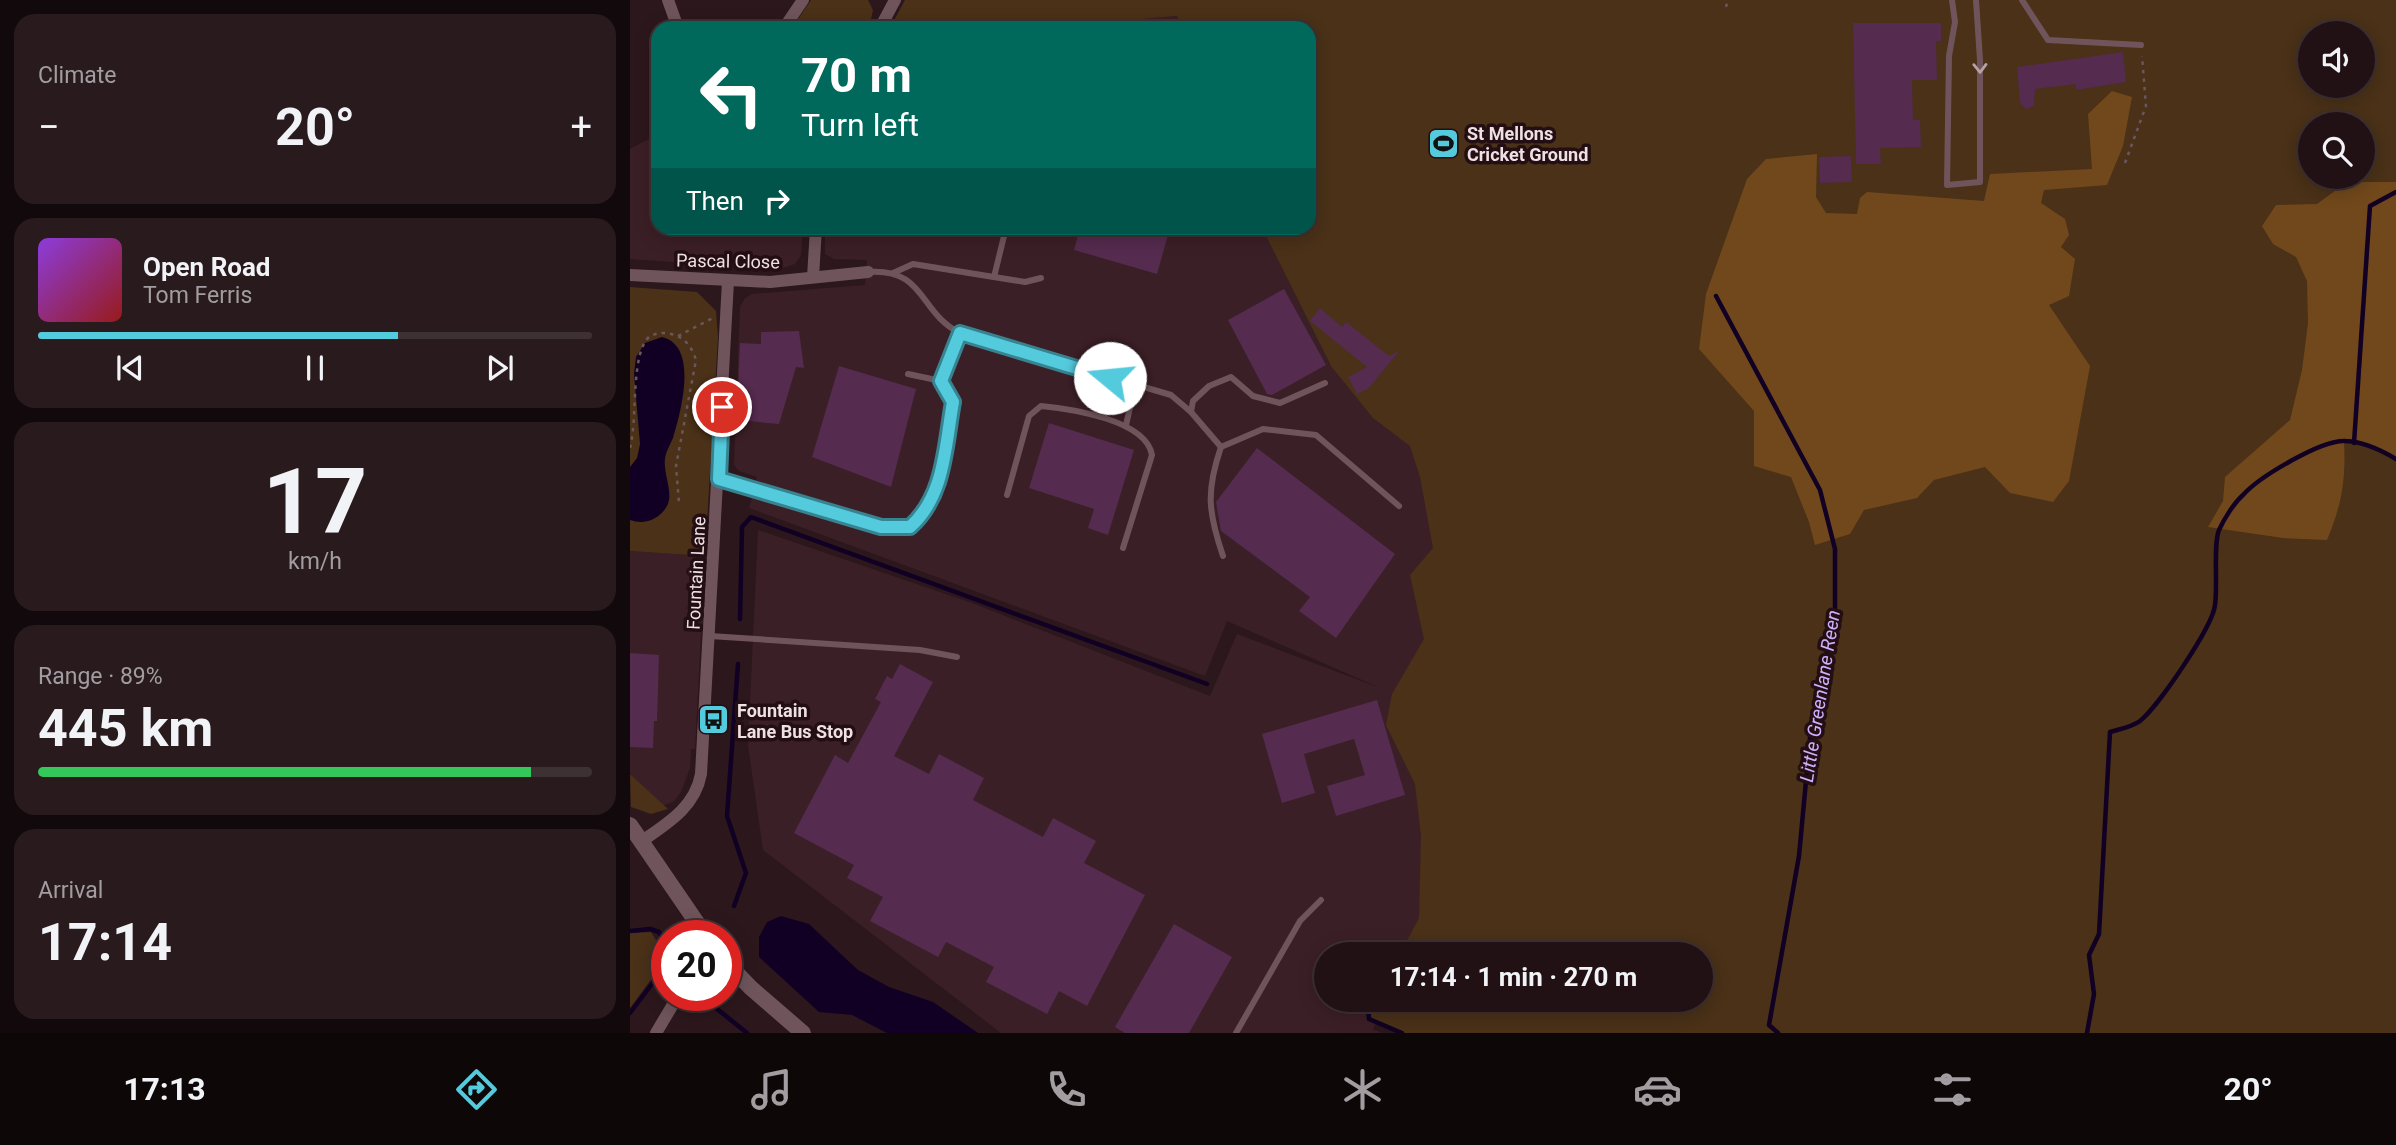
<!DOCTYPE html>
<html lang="en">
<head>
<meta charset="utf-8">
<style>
	body { margin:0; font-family:Roboto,sans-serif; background:#291a1e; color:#f1f3f6; height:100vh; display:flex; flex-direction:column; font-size:26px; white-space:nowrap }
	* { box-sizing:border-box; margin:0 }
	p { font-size:23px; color:#a29da0 }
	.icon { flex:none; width:38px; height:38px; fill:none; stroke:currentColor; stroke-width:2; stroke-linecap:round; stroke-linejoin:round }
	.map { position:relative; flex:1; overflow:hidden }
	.sheet { display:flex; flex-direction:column; gap:14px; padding:14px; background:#12090c; width:630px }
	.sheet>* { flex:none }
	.guide { position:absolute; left:21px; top:21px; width:665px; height:214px; border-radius:21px; box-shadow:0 4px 18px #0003,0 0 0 2px #3e3134; background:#00695c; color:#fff; overflow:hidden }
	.buttons { position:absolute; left:1668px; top:21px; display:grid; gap:14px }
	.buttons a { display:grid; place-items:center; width:77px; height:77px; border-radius:50%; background:#211115; box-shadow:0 4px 18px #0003,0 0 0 2px #3e3134; font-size:35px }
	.speed { position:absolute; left:21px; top:920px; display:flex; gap:14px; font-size:35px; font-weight:700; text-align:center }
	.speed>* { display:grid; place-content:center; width:91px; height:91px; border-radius:50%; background:#211115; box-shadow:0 4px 18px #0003,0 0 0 2px #3e3134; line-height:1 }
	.speed .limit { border:10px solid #d22; background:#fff; color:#111 }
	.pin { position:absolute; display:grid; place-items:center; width:60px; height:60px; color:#fff; margin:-30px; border:4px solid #fff; border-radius:50%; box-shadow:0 2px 7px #0007 }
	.me { position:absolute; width:77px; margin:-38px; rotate:287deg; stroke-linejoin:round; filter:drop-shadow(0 0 5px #0008) }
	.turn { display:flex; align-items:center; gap:24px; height:147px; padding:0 35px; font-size:32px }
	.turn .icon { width:91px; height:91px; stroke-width:2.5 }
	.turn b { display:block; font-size:49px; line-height:60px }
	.then { display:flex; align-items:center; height:66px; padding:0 35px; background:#0003; gap:14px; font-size:26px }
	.big { font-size:52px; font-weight:700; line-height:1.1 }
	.sheet .card { flex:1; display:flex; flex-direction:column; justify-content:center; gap:10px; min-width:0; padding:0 24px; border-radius:21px; background:#291a1e }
	.sheet .dial { align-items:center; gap:0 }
	.dial b { font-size:91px; line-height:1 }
	.song { display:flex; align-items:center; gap:21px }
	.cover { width:84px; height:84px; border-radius:10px; background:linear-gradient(135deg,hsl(270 70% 55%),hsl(0 70% 35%)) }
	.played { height:7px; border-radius:4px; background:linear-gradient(90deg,#54cadd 65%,#3e3134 65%) }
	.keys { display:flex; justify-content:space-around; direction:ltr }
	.heat { display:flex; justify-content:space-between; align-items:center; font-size:38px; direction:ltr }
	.charge { height:10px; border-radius:5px; background:linear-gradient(90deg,#34c759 89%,#3e3134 0) }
	.trip { position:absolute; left:684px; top:942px; width:399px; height:70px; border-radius:35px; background:#211115; box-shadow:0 4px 18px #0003,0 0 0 2px #3e3134; font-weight:700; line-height:70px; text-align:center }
	.tab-bar { display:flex; height:112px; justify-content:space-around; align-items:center; background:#0d0708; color:#a29da0 }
	.tab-bar .icon { width:49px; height:49px }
	.tab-bar .current { color:#54cadd }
	.tab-bar b { font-size:32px; color:#f1f3f6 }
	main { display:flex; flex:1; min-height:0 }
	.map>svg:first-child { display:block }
</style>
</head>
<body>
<main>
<section class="sheet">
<div class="card"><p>Climate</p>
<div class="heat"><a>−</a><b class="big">20°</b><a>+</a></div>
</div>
<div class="card">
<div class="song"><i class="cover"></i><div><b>Open Road</b><p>Tom Ferris</p></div></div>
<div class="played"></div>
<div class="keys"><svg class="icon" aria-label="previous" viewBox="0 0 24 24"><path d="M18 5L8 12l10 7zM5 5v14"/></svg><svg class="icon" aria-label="pause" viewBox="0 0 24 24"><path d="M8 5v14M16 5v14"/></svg><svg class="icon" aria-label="next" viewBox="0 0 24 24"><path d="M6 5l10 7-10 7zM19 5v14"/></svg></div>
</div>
<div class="card dial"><b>17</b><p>km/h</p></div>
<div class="card"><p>Range · 89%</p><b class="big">445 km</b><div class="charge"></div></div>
<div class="card"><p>Arrival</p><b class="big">17:14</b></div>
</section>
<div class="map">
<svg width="1766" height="1033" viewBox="0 0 1766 1033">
	<rect width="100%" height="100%" fill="#2c171c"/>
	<g fill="#3b1f26">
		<path d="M547,16L552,28H405L438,25Z"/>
		<path d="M28,134V228H173L171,255L165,264L153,268H130L0,259V149Z"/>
		<path d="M195,228H632L701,366L785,445L810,547L791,784L794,922L779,954H696V999H757L743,1029L752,1033H371L133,850L118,745L128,530L342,603L580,696L607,634L750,688L597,621L575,676L119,508L127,477L109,471L104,465L110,307L115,298L122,294L235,285L237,260L204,259L195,254Z"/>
		<path d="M0,551L75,556L65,749H61L60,768L51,792L44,801L33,806L0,774Z"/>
	</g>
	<g fill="#4a3118" fill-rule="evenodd">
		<path d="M181,0H238L243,10L239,28H162Z"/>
		<path d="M275,0H1766V192L1724,443L1747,448L1766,459V1033H772L739,1019L738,1006L742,999H1071V954H770L789,918L791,836L785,784L756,725L762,694L794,639L780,575L803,548L790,477L780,446L743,418L701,366L632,228H679V28H552L547,16L405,28H260ZM1680,33H1732V86H1680ZM1680,124H1732V177H1680Z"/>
		<path d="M0,287L67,292L86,311L88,337L75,556L0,551Z"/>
		<path d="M0,775H1L38,809L21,814L1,807Z"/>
		<path d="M21,932L29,945L25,974L0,1008V933Z"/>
	</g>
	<g fill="#71481b">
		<path d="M1482,91L1502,97L1493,146L1477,185L1414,190L1411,203L1435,219L1439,235L1431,247L1445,259L1439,296L1419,305L1460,366L1439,481L1423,502L1380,493L1355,467L1304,480L1287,498L1234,510L1220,534L1185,545L1179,522L1161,477L1124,466V411L1069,349L1076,294L1117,179L1136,159L1187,154L1186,197L1196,213L1227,214L1230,198L1237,192L1354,201L1360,174L1462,169L1458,114Z"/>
		<path d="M1717,182H1766V459L1747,448L1714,441C1716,480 1712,504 1697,540L1653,538L1578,527L1593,501L1595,477L1660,420L1672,370L1678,323L1677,281L1666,257L1643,244L1632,226L1646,205L1687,204Z"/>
	</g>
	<g fill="#110024">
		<path d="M32,337C69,346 51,411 43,438C40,445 36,451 35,459C33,474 44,493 37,506C29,520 14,525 0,520V467L7,458L10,444L4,374L6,357L15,343Z"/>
		<path d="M151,916L179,924L228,970L259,987L303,1002L348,1033H257L222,1015L189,1012L129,957V937L137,922Z"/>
	</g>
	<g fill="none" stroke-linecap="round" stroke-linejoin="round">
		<g stroke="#110024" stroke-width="4.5">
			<path d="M1086,296L1190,490L1205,549V611L1180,738L1169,856L1139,1025L1148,1033"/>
			<path d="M1724,443L1740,206L1766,192"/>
			<path d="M110,619L112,527L121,517L577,684"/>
			<path d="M104,906L116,873L97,816L108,664"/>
			<path d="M0,931L20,929L29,932L35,942L31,972L0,1013"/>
			<path d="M31,972L37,976"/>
			<path d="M71,996L117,1033"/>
			<path d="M738,1006L739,1019L772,1033"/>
			<path d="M1457,1033L1464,994L1459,955L1469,934L1480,732C1490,729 1502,727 1510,721C1528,707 1583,626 1585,605C1588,585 1583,545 1589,530C1594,519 1604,503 1613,495C1629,477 1692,439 1716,441C1734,442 1751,450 1766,459"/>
		</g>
	</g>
	<g fill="#552b4f">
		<path d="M1223,23H1311V41H1306L1307,80H1282L1283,120H1290L1291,147L1250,148L1251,164H1226Z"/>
		<path d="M1493,52L1496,82L1446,90V84L1405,89L1404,106L1396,109L1390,103L1387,67Z"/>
		<path d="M1221,156L1222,182L1190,183L1189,157Z"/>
		<path d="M450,228H540L527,274L444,250Z"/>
		<path d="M654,289L696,365L642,395L637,394L598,320Z"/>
		<path d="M690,308L712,327L716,322L759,356L770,350L739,388L727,394L718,377L737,367L680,321Z"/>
		<path d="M169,331L174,368L166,367L149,424L107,420L110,343L131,344V332Z"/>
		<path d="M209,366L286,389L261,487L182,457Z"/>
		<path d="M419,423L504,450L478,535L458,528L464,509L399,488Z"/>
		<path d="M627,448L765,554L706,638L669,611L680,597L591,531L586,502Z"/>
		<path d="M0,653L29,655L27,721H24L23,748L0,747Z"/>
		<path d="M270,664L303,682L264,756L299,774L309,754L354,778L343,800L413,837L423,818L466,841L454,863L515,895L457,1006L429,991L417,1014L356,982L364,967L316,942L308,957L240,921L253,897L217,878L224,865L164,833L205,755L218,763L251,702L245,699L257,676L262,679Z"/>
		<path d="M747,700L775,795L706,816L697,786L735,775L724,739L674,754L685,793L652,803L632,734Z"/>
		<path d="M544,924L602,957L559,1033H495L485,1027Z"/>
	</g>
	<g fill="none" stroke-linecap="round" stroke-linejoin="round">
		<g stroke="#6a575b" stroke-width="2.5" stroke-dasharray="3.5 5" stroke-linecap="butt">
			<path d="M1096,7L1098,0"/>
			<path d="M1495,163L1516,106L1512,56"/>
			<path d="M48,336L83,318"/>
			<path d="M0,448C8,418 0,352 20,336C29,332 38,332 47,336C57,340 63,350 66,360L46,466L49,503"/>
		</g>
		<g stroke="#6f555b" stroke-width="6">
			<path d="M1322,0L1325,22L1319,56L1317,185L1350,182V60L1346,0"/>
			<path d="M1392,0L1418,40L1511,45"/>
			<path d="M238,272C296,268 288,312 330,333L541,395L561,412L591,447"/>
			<path d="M263,273L283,264L395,282L411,278"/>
			<path d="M364,277L376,228"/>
			<path d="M278,374L311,381L330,333"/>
			<path d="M561,412L563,401L579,386L601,377L623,396L650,403L695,383"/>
			<path d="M496,425L505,386"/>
			<path d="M89,479L251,527H280L301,506L311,470L323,402L311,381"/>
			<path d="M377,495L399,416L411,406C442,409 516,420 522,455L493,548"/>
			<path d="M593,556C578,512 576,491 591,447L633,429L686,435L769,506"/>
			<path d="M80,636L290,650L327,657"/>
			<path d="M606,1033L670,921L691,900"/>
		</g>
		<g stroke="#6f555b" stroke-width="12">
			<path d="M38,0L48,28"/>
			<path d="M154,28L173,0"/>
			<path d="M250,28L265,0"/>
			<path d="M0,275L140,282L238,272"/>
			<path d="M183,277L186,228"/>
			<path d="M12,841C38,823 65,807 71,774L98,281"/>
			<path d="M26,1033L48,996"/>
		</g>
		<g stroke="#6f555b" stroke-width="16">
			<path d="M0,825L76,936"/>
			<path d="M96,962L121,988L173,1033"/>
		</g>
	</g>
	<defs><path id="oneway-chevron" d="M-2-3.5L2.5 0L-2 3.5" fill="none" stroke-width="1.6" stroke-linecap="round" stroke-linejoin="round" transform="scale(1.75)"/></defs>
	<use stroke="#b5a1a6" href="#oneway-chevron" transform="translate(1350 68) rotate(89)"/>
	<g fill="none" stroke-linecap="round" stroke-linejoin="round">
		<defs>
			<path id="route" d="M92,407L89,479L251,527H280C315,496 315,446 323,402L311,381L330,333L480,378"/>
		</defs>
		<use href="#route" stroke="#378390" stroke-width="18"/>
		<use href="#route" stroke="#54cadd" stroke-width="12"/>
	</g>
	<defs>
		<symbol id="stadium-square" viewBox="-11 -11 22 22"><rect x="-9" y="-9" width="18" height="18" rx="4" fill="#54cadd" stroke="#220e13"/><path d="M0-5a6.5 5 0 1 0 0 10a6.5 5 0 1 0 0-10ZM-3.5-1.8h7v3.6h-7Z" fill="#111"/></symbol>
		<symbol id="bus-square" viewBox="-11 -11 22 22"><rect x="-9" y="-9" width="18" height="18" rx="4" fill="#54cadd" stroke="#220e13"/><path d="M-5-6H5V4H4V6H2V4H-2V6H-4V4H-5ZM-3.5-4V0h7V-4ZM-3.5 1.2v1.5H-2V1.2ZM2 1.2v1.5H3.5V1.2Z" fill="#111"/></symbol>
	</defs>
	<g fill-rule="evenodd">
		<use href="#stadium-square" x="796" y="126" width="35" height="35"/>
		<use href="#bus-square" x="66" y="702" width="35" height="35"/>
	</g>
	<g text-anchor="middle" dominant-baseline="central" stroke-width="7" stroke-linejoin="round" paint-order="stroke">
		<g font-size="18" font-weight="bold" fill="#efe0e3" stroke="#220e13" text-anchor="start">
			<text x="837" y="133">St Mellons<tspan x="837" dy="21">Cricket Ground</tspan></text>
			<text x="107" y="710">Fountain<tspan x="107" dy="21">Lane Bus Stop</tspan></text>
		</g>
		<g font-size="18" fill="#efe0e3" stroke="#220e13">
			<text transform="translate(98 261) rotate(1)">Pascal Close</text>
			<text transform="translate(66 573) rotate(-87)">Fountain Lane</text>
		</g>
		<g font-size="19" font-style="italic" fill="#ceaffc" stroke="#220e13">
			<text transform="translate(1190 696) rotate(-81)">Little Greenlane Reen</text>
		</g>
	</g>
</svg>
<div class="buttons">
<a><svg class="icon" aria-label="sound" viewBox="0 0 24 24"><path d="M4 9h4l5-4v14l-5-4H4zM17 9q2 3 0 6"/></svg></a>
<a><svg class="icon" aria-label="search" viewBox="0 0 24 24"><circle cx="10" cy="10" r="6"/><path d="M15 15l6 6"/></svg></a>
</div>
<div class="speed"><div class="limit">20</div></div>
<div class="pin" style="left:92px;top:407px;background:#d93025"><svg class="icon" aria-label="arrive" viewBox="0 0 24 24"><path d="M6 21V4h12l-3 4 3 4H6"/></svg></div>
<svg class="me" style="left:480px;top:378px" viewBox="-20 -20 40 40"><circle r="19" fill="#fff"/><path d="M0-13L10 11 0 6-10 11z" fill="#54cadd"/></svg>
<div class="trip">17:14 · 1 min · 270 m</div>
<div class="guide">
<div class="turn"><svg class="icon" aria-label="left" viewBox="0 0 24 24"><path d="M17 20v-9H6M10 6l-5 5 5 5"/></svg><div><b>70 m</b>Turn left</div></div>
<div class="then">Then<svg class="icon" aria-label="right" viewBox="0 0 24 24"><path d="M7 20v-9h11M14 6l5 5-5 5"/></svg></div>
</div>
</div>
</main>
<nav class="tab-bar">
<b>17:13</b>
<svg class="icon current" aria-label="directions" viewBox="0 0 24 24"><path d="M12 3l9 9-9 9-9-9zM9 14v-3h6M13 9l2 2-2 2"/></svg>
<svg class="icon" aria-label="music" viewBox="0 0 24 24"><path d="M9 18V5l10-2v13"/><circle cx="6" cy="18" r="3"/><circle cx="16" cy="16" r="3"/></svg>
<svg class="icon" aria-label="phone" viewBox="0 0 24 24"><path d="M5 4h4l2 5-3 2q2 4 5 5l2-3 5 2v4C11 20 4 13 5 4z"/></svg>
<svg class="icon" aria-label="climate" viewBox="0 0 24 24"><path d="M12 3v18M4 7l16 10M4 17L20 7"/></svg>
<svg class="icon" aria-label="car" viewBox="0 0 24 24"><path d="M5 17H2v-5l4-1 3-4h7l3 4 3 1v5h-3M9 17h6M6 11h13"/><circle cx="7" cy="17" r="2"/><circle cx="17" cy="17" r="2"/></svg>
<svg class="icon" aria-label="filters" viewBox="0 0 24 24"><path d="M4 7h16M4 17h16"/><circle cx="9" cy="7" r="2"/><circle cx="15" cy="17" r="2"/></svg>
<b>20°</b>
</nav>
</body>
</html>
